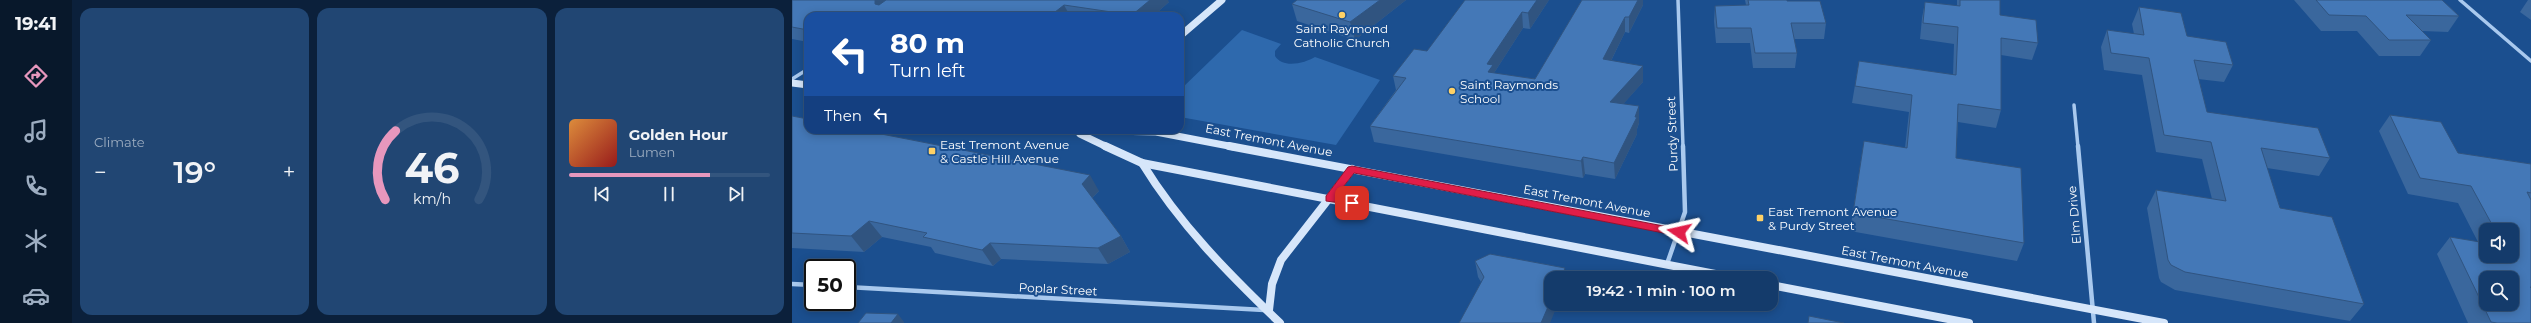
<!DOCTYPE html>
<html lang="en">
<head>
<meta charset="utf-8">
<style>
	body { margin:0; font-family:Montserrat,sans-serif; background:#214673; color:#f1f3f6; height:100vh; display:flex; flex-direction:column; font-size:15px; white-space:nowrap }
	* { box-sizing:border-box; margin:0 }
	p { font-size:13px; color:#9dadc1 }
	.icon { flex:none; width:22px; height:22px; fill:none; stroke:currentColor; stroke-width:2; stroke-linecap:round; stroke-linejoin:round }
	.map { position:relative; flex:1; overflow:hidden }
	.details { display:flex; flex-direction:column; gap:8px; padding:8px; background:#0b203b; width:720px }
	.details>* { flex:none }
	.top-card { position:absolute; left:12px; top:12px; width:380px; height:122px; border-radius:12px; box-shadow:0 2px 10px #0003,0 0 0 1px #33557e; background:#1a4fa0; color:#fff; overflow:hidden }
	.buttons { position:absolute; left:1687px; top:223px; display:grid; gap:8px }
	.buttons a { display:grid; place-items:center; width:40px; height:40px; border-radius:8px; background:#143b6b; box-shadow:0 2px 10px #0003,0 0 0 1px #33557e; font-size:20px }
	.speed { position:absolute; left:12px; top:259px; display:flex; gap:8px; font-size:20px; font-weight:700; text-align:center }
	.speed>* { display:grid; place-content:center; width:52px; height:52px; border-radius:50%; background:#143b6b; box-shadow:0 2px 10px #0003,0 0 0 1px #33557e; line-height:1 }
	.speed .limit { border:2px solid #111; border-radius:6px; background:#fff; color:#111 }
	.pin { position:absolute; display:grid; place-items:center; width:34px; height:34px; color:#fff; margin:-17px; border-radius:8px; box-shadow:0 2px 6px #0006 }
	.me { position:absolute; width:44px; margin:-22px; rotate:281deg; stroke-linejoin:round; filter:drop-shadow(0 0 3px #0008) }
	.turn { display:flex; align-items:center; gap:14px; height:84px; padding:0 20px; font-size:18px }
	.turn .icon { width:52px; height:52px; stroke-width:2.5 }
	.turn b { display:block; font-size:28px; line-height:34px }
	.then { display:flex; align-items:center; height:38px; padding:0 20px; background:#0003; gap:8px; font-size:15px }
	.big { font-size:30px; font-weight:600; line-height:1.1 }
	.details .tile { flex:1; display:flex; flex-direction:column; justify-content:center; gap:6px; min-width:0; padding:0 14px; border-radius:12px; background:#214673 }
	.details .dial { align-items:center; gap:0 }
	.dial svg { height:104px; overflow:visible; fill:none; stroke:#33557e; stroke-width:7; stroke-linecap:round; text-anchor:middle }
	.dial text { fill:#f1f3f6; stroke:none }
	.song { display:flex; align-items:center; gap:12px }
	.cover { width:48px; height:48px; border-radius:6px; background:linear-gradient(135deg,hsl(30 70% 55%),hsl(0 70% 35%)) }
	.played { height:4px; border-radius:2px; background:linear-gradient(90deg,#e797bd 70%,#33557e 70%) }
	.keys { display:flex; justify-content:space-around; direction:ltr }
	.heat { display:flex; justify-content:space-between; align-items:center; font-size:22px; direction:ltr }
	.details .tiles { flex:1; display:grid; gap:8px; grid-template-columns:repeat(3,1fr) }
	.trip { position:absolute; left:752px; top:271px; width:234px; height:40px; border-radius:12px; background:#143b6b; box-shadow:0 2px 10px #0003,0 0 0 1px #33557e; font-weight:600; line-height:40px; text-align:center }
	main { display:flex; flex:1; min-height:0 }
	.menu { display:flex; flex-direction:column; width:72px; justify-content:space-around; align-items:center; background:#08182b; color:#9dadc1 }
	.menu .icon { width:28px; height:28px }
	.menu .active { color:#e797bd }
	.menu b { font-size:18px; color:#f1f3f6 }
	.map>svg:first-child { display:block }
</style>
</head>
<body>
<main>
<nav class="menu">
<b>19:41</b>
<svg class="icon active" aria-label="directions" viewBox="0 0 24 24"><path d="M12 3l9 9-9 9-9-9zM9 14v-3h6M13 9l2 2-2 2"/></svg>
<svg class="icon" aria-label="music" viewBox="0 0 24 24"><path d="M9 18V5l10-2v13"/><circle cx="6" cy="18" r="3"/><circle cx="16" cy="16" r="3"/></svg>
<svg class="icon" aria-label="phone" viewBox="0 0 24 24"><path d="M5 4h4l2 5-3 2q2 4 5 5l2-3 5 2v4C11 20 4 13 5 4z"/></svg>
<svg class="icon" aria-label="climate" viewBox="0 0 24 24"><path d="M12 3v18M4 7l16 10M4 17L20 7"/></svg>
<svg class="icon" aria-label="car" viewBox="0 0 24 24"><path d="M5 17H2v-5l4-1 3-4h7l3 4 3 1v5h-3M9 17h6M6 11h13"/><circle cx="7" cy="17" r="2"/><circle cx="17" cy="17" r="2"/></svg>
</nav>
<section class="details">
<div class="tiles">
<div class="tile"><p>Climate</p>
<div class="heat"><a>−</a><b class="big">19°</b><a>+</a></div>
</div>
<div class="tile dial"><svg viewBox="0 0 100 80">
<path d="M14 69A42 42 0 1 1 86 69"/>
<path d="M14 69A42 42 0 0 1 22 16" stroke="#e797bd"/>
<text x="50" y="56" font-size="32" font-weight="700">46</text>
<text x="50" y="72" font-size="11">km/h</text>
</svg></div>
<div class="tile">
<div class="song"><i class="cover"></i><div><b>Golden Hour</b><p>Lumen</p></div></div>
<div class="played"></div>
<div class="keys"><svg class="icon" aria-label="previous" viewBox="0 0 24 24"><path d="M18 5L8 12l10 7zM5 5v14"/></svg><svg class="icon" aria-label="pause" viewBox="0 0 24 24"><path d="M8 5v14M16 5v14"/></svg><svg class="icon" aria-label="next" viewBox="0 0 24 24"><path d="M6 5l10 7-10 7zM19 5v14"/></svg></div>
</div>
</div>
</section>
<div class="map">
<svg width="1739" height="323" viewBox="0 0 1739 323">
	<rect width="100%" height="100%" fill="#1b4f8f"/>
	<path fill="#2e69ad" d="M450,30L489,44L483,51V56C491,69 513,63 523,57L588,80L544,145L388,117V90Z"/>
	<g fill="none" stroke-linecap="round" stroke-linejoin="round">
		<g stroke="#a9c9ee" stroke-width="3.5">
			<path d="M886,0L891,147"/>
			<path d="M1668,0L1739,61"/>
			<path d="M0,79L16,69"/>
			<path d="M1282,105L1286,147"/>
		</g>
		<g stroke="#a9c9ee" stroke-width="4.5">
			<path d="M1286,146L1302,323"/>
			<path d="M875,264L893,212L891,146"/>
			<path d="M0,284L21,285"/>
			<path d="M55,287L472,310"/>
		</g>
		<g stroke="#d6e6fa" stroke-width="7">
			<path d="M388,36L430,0"/>
			<path d="M0,83L16,85"/>
			<path d="M270,130L364,132L442,147"/>
			<path d="M288,134L315,147"/>
		</g>
		<g stroke="#d6e6fa" stroke-width="8">
			<path d="M313,146L350,163L944,278"/>
			<path d="M437,146L1372,323"/>
			<path d="M350,163C388,225 436,273 488,323"/>
			<path d="M979,285L1177,323"/>
			<path d="M477,310L480,284L489,260L560,169"/>
		</g>
	</g>
	<g fill="#3a679d" fill-rule="evenodd">
		<path d="M0,0L377,2L361,16H16V42L0,39Z"/>
		<path d="M505,0H614L563,40L505,21L500,4Z"/>
		<path d="M757,0L738,29L731,28L702,73L743,79L790,0H851V5L837,33L833,32L819,61L851,82L831,104L847,106V123L845,129V134L823,179L793,174L791,178L582,142L578,126L604,90L601,76L635,51Z"/>
		<path d="M953,0H995V1L1034,23L1032,39H1002L1005,53L1003,68H961L958,43H924L922,21L923,6L954,5Z"/>
		<path d="M1165,0H1208V15L1246,43L1240,60L1209,55V110L1204,128L1166,122L1164,158L1232,243L1225,261L1058,231L1072,141L1113,148L1117,112L1060,103L1067,61L1161,75L1162,44L1128,39L1130,18L1133,2L1165,6Z"/>
		<path d="M1502,0H1650L1667,16L1656,32L1630,31L1639,40L1628,56H1587L1565,31H1529Z"/>
		<path d="M1736,0H1739V20L1728,12Z"/>
		<path d="M1347,7L1395,36L1441,65L1432,82L1406,79L1415,112L1538,158L1527,176L1475,168L1488,208L1572,304L1558,321L1383,290L1369,282L1367,278L1355,208L1364,190L1420,199L1410,159L1364,152L1350,75L1312,70L1309,47L1315,30L1342,34L1340,24Z"/>
		<path d="M1598,115L1666,153L1739,164V323H1676L1645,254L1658,237L1686,242L1666,203L1616,194L1587,131ZM1694,230H1720V256H1694Z"/>
		<path d="M0,116L307,191L300,198L329,236L338,252L316,264L209,259L201,266L143,253L139,247L90,237L72,252L0,248Z"/>
		<path d="M683,261L774,278L689,282L686,277Z"/>
	</g>
	<g fill="#305480">
		<path d="M83,0H111L92,13L83,4Z"/>
		<path d="M358,0H376L377,2L361,16H340V15Z"/>
		<path d="M588,0H614L563,40L558,22Z"/>
		<path d="M745,0H757L738,29L736,13Z"/>
		<path d="M846,0H851V5L837,33V17Z"/>
		<path d="M272,5L278,16H258Z"/>
		<path d="M730,12L731,28L702,73L698,88L695,64Z"/>
		<path d="M833,17V32L812,75L811,59Z"/>
		<path d="M851,66V82L819,118L818,102Z"/>
		<path d="M847,106V123L845,129V134L823,179L822,163Z"/>
		<path d="M791,157L793,174L791,178L789,161Z"/>
		<path d="M298,175L307,191L299,199L290,184Z"/>
		<path d="M77,221L90,237L72,252L59,236Z"/>
		<path d="M329,236L338,252L316,264L306,248Z"/>
		<path d="M198,243L209,259L201,266L190,250Z"/>
		<path d="M773,268L774,278H769Z"/>
		<path d="M759,300V304H766L758,323H749Z"/>
		<path d="M106,314L112,322V323H99Z"/>
	</g>
	<g fill="#4478b7" stroke="#305480" fill-rule="evenodd">
		<path d="M0,0H83V4L87,5L94,0H358L340,15L272,5L258,16H16V30L0,27Z"/>
		<path d="M505,0H588L558,22L500,4Z"/>
		<path d="M673,0H745L736,13L730,12L695,64L701,65L696,72L743,79L790,0H846L837,17H833L811,59L851,66L818,102L847,106L843,117H845L822,163L791,157L789,161L578,126L614,78L601,76L622,49L635,51Z"/>
		<path d="M956,0H995V1H1028L1034,23H999L1005,53H963L959,28H925L923,6L957,5Z"/>
		<path d="M1168,0H1208V15L1244,20L1246,43L1209,38V110L1166,104L1164,158L1229,168L1232,243L1061,213L1072,141L1115,148L1120,95L1063,86L1067,61L1164,75L1166,27L1131,23L1133,2L1168,6Z"/>
		<path d="M1524,0H1650L1667,16L1614,15L1639,40H1597L1574,16L1537,15Z"/>
		<path d="M1347,7L1389,13L1395,36L1434,42L1441,65L1402,60L1415,112L1526,128L1538,158L1469,148L1488,208L1540,217L1572,304L1393,272L1379,265L1376,260L1364,190L1434,201L1419,142L1372,135L1357,58L1319,53L1315,30L1352,35Z"/>
		<path d="M1598,115L1649,122L1666,153L1739,164V193L1735,192L1739,200V287H1738L1739,288V323H1705L1699,322L1658,237L1694,243V256H1720V230H1703L1679,186L1628,178ZM1694,278H1720V304H1694Z"/>
		<path d="M0,116L16,119V130H69L298,175L290,184L329,236L306,248L198,243L190,250L131,237L135,233L77,221L59,236L0,233Z"/>
		<path d="M698,254L773,268L769,278H759V300L749,323H667L692,277L683,261Z"/>
		<path d="M74,313L106,314L99,323H66Z"/>
		<path d="M1017,316L1052,323H1016Z"/>
	</g>
	<path fill="#e11d48" stroke="#92132f" d="M560,166L887,229L892,232L887,236L562,173L544,196L563,200V205L534,201V196L556,167Z"/>
	<g fill="#ffd166" stroke="#1b4f8f" stroke-width="1.5">
		<circle cx="550" cy="15" r="4"/>
		<circle cx="660" cy="91" r="4"/>
		<rect x="136" y="147" width="8" height="8" rx="2"/>
		<rect x="964" y="214" width="8" height="8" rx="2"/>
	</g>
	<g text-anchor="middle" dominant-baseline="central" stroke-width="4" stroke-linejoin="round" paint-order="stroke">
		<g font-size="12" fill="#fff" stroke="#1b4f8f" text-anchor="start">
			<text x="550" y="28" text-anchor="middle">Saint Raymond<tspan x="550" dy="14">Catholic Church</tspan></text>
			<text x="668" y="84">Saint Raymonds<tspan x="668" dy="14">School</tspan></text>
			<text x="148" y="144">East Tremont Avenue<tspan x="148" dy="14">&amp; Castle Hill Avenue</tspan></text>
			<text x="976" y="211">East Tremont Avenue<tspan x="976" dy="14">&amp; Purdy Street</tspan></text>
		</g>
		<g font-size="12" fill="#fff" stroke="#1b4f8f">
			<text transform="translate(880 134) rotate(-92)">Purdy Street</text>
			<text transform="translate(477 140) rotate(11)">East Tremont Avenue</text>
			<text transform="translate(795 201) rotate(11)">East Tremont Avenue</text>
			<text transform="translate(1282 215) rotate(-95)">Elm Drive</text>
			<text transform="translate(1113 262) rotate(11)">East Tremont Avenue</text>
			<text transform="translate(266 289) rotate(3)">Poplar Street</text>
		</g>
	</g>
</svg>
<div class="buttons">
<a><svg class="icon" aria-label="sound" viewBox="0 0 24 24"><path d="M4 9h4l5-4v14l-5-4H4zM17 9q2 3 0 6"/></svg></a>
<a><svg class="icon" aria-label="search" viewBox="0 0 24 24"><circle cx="10" cy="10" r="6"/><path d="M15 15l6 6"/></svg></a>
</div>
<div class="speed"><div class="limit">50</div></div>
<div class="pin" style="left:560px;top:203px;background:#d93025"><svg class="icon" aria-label="arrive" viewBox="0 0 24 24"><path d="M6 21V4h12l-3 4 3 4H6"/></svg></div>
<svg class="me" style="left:887px;top:232px" viewBox="-20 -20 40 40"><path d="M0-17L14 15 0 8-14 15z" fill="#e11d48" stroke="#fff" stroke-width="4"/></svg>
<div class="trip">19:42 · 1 min · 100 m</div>
<div class="top-card">
<div class="turn"><svg class="icon" aria-label="left" viewBox="0 0 24 24"><path d="M17 20v-9H6M10 6l-5 5 5 5"/></svg><div><b>80 m</b>Turn left</div></div>
<div class="then">Then<svg class="icon" aria-label="left" viewBox="0 0 24 24"><path d="M17 20v-9H6M10 6l-5 5 5 5"/></svg></div>
</div>
</div>
</main>
</body>
</html>
